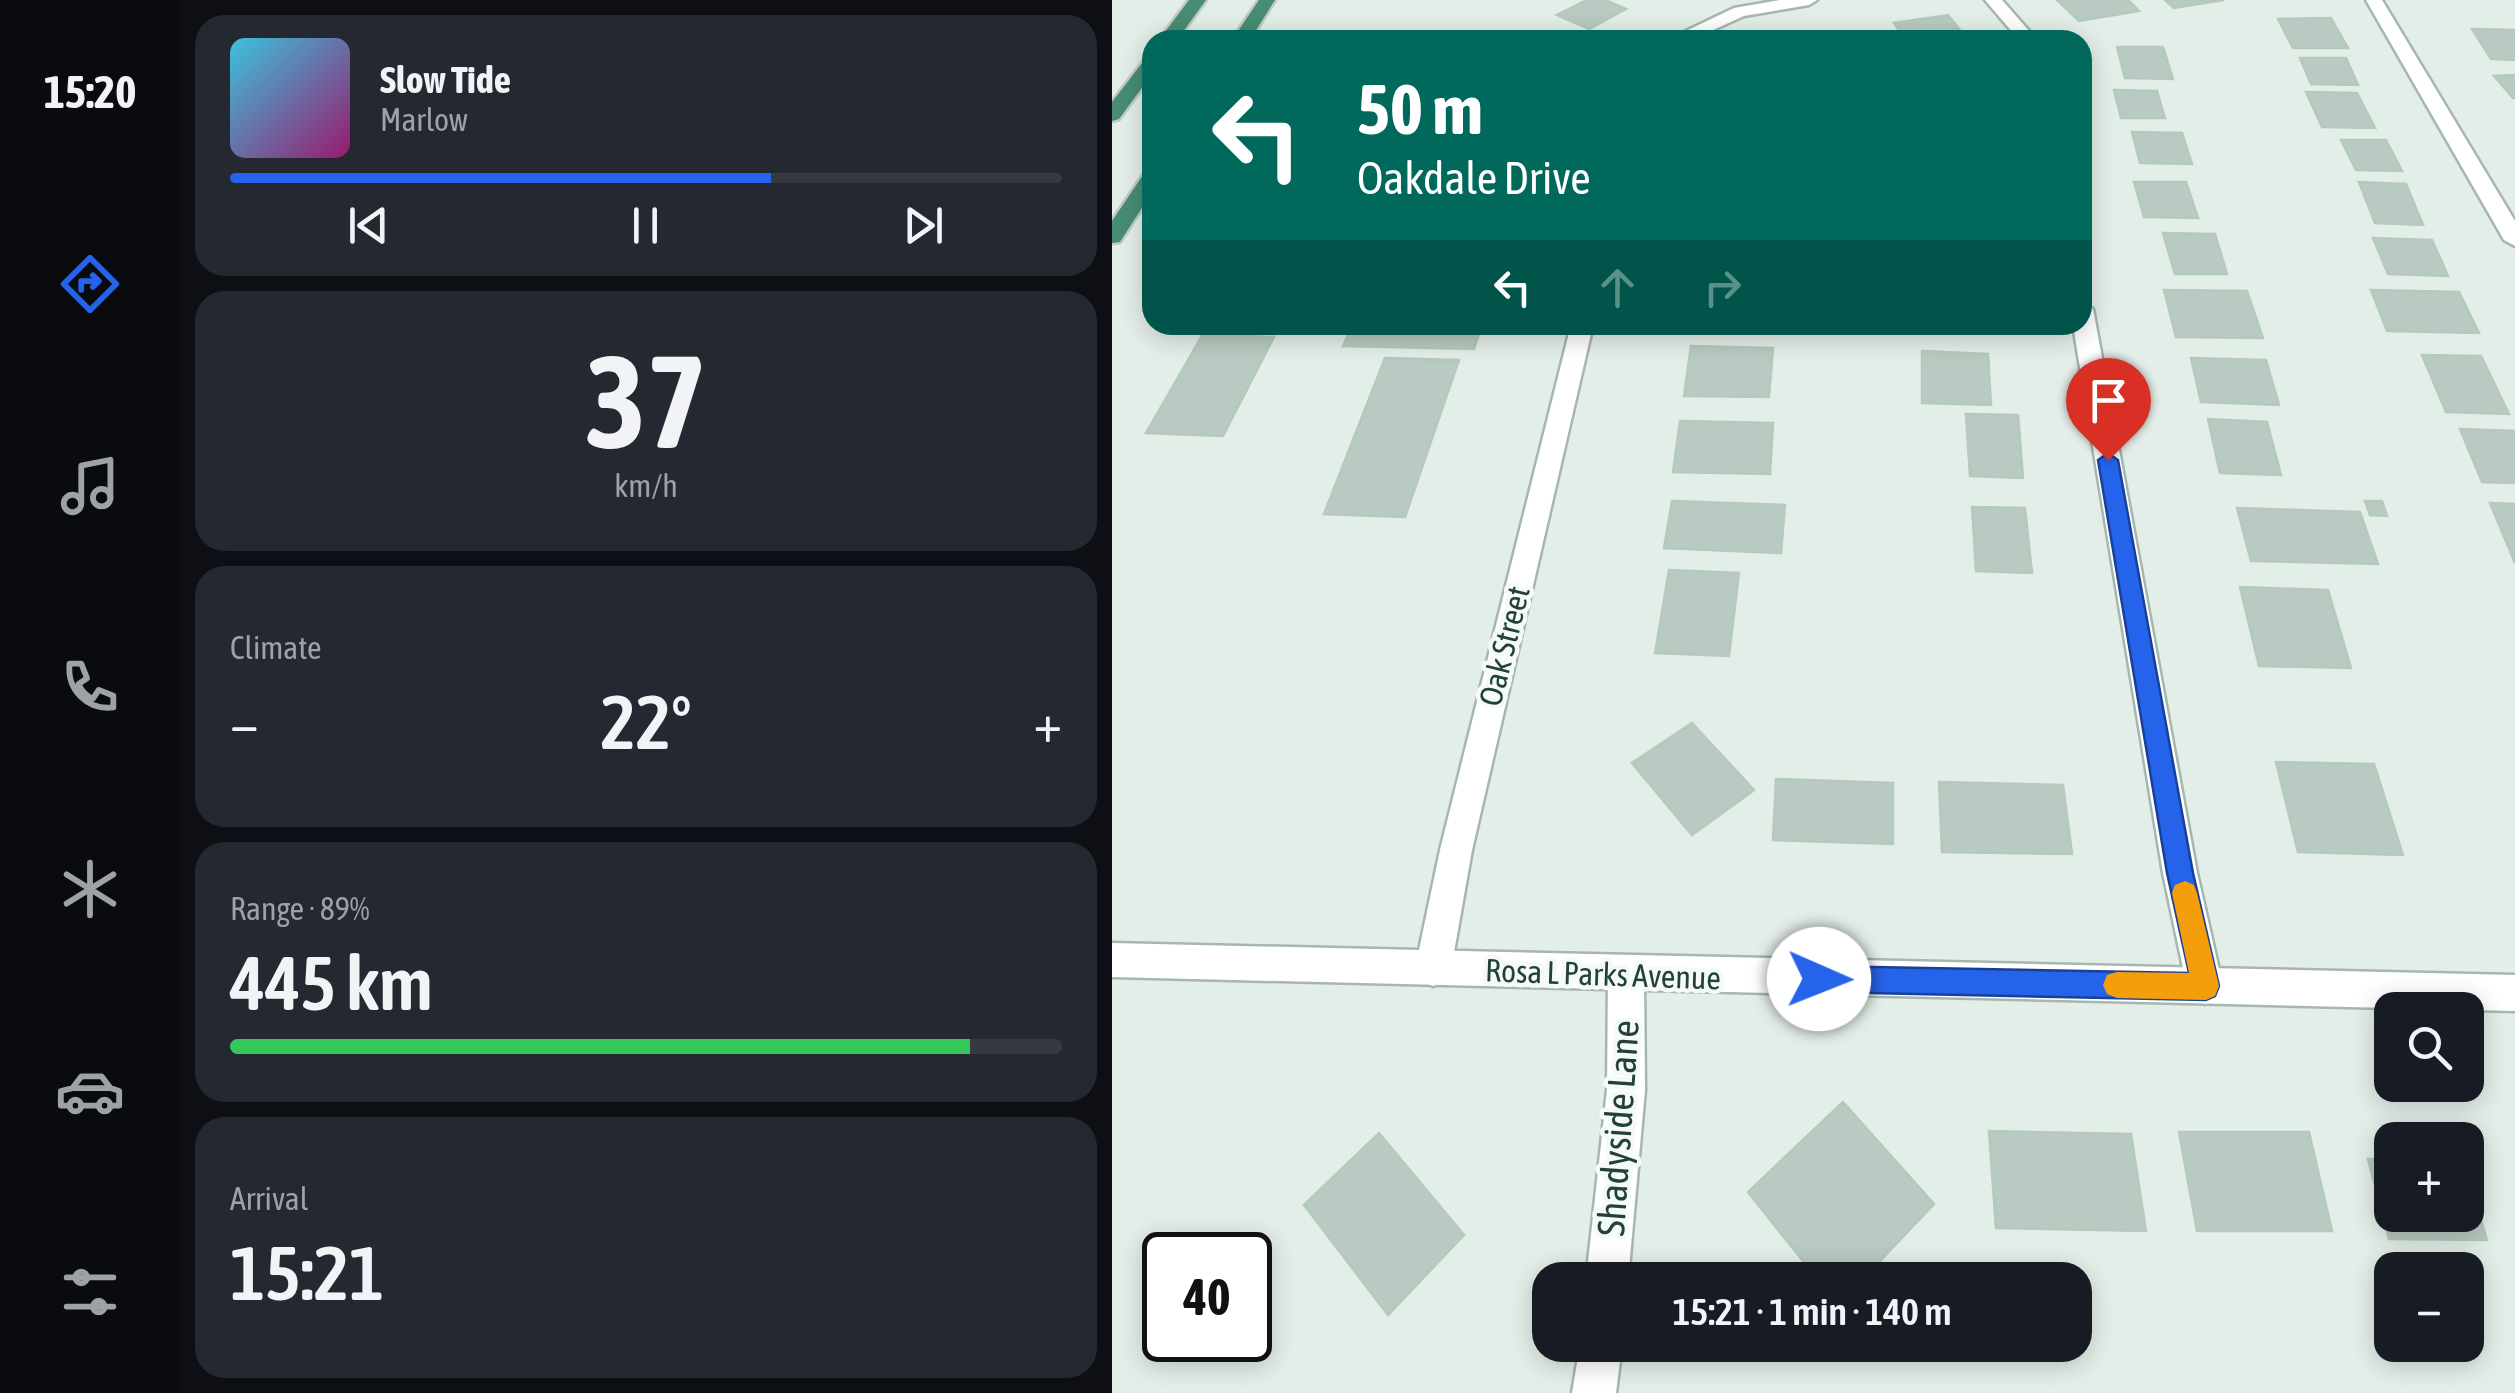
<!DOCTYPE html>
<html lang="en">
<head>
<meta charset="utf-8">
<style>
	body { margin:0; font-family:"Asap Condensed",sans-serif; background:#242831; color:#f1f3f6; height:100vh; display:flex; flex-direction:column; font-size:38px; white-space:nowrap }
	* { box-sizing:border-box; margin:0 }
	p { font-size:32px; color:#9ea1a6 }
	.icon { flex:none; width:55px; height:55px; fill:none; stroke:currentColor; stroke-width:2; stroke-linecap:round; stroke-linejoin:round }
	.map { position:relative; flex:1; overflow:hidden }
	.panel { display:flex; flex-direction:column; gap:15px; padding:15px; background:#0d0f14; width:932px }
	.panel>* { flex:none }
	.top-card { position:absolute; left:30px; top:30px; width:950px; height:305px; border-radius:30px; box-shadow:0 5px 25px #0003; background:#00695c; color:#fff; overflow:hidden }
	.controls { position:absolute; left:1262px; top:992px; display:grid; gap:20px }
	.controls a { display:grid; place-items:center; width:110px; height:110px; border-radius:20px; background:#171b24; box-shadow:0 5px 25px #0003; font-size:50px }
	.speed { position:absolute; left:30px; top:1232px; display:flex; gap:20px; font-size:50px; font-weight:700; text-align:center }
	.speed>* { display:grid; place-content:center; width:130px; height:130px; border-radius:50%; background:#171b24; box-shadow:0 5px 25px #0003; line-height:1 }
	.speed .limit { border:5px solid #111; border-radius:15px; background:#fff; color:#111 }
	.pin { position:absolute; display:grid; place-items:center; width:85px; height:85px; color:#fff; margin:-102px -42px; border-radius:50% 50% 50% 0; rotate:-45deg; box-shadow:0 0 10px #0007 }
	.pin .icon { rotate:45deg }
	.me { position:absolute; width:110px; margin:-55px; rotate:91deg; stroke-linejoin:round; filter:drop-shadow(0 0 8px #0008) }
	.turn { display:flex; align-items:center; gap:35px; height:210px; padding:0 50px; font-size:45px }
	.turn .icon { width:130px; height:130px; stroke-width:2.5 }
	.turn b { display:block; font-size:70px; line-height:85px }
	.lanes { display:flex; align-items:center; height:95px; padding:0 50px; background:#0003; justify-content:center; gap:50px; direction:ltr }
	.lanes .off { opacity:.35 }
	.big { font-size:75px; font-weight:600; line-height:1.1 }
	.panel .tile { flex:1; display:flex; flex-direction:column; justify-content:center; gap:15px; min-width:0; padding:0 35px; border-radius:30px; background:#242831 }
	.panel .dial { align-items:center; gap:0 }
	.dial b { font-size:130px; line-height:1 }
	.song { display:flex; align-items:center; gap:30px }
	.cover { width:120px; height:120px; border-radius:15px; background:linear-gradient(135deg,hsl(190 70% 55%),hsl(320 70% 35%)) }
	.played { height:10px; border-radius:5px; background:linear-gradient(90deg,#2563eb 65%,#363941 65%) }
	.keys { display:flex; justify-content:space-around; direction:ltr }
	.heat { display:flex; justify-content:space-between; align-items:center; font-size:55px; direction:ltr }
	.charge { height:15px; border-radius:8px; background:linear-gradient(90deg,#34c759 89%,#363941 0) }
	.trip { position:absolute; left:420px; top:1262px; width:560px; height:100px; border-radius:30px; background:#171b24; box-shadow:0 5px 25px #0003; font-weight:600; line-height:100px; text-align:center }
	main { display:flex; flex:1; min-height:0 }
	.tabs { display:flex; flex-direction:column; width:180px; justify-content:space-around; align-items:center; background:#090b0e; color:#9ea1a6 }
	.tabs .icon { width:70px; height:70px }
	.tabs .selected { color:#2563eb }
	.tabs b { font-size:45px; color:#f1f3f6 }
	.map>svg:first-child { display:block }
</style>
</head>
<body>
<main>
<nav class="tabs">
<b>15:20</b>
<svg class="icon selected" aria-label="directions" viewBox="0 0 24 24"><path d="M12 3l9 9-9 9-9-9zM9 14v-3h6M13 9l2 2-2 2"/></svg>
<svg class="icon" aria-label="music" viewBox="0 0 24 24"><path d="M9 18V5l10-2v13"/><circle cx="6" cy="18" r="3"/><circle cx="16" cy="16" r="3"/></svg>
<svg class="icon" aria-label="phone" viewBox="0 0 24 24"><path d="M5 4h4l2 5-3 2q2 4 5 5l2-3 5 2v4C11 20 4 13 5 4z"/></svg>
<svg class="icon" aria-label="climate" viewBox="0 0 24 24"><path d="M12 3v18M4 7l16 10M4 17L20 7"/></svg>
<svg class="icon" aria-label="car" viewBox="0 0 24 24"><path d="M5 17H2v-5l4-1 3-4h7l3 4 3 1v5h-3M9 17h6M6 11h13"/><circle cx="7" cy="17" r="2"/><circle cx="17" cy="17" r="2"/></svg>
<svg class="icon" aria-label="filters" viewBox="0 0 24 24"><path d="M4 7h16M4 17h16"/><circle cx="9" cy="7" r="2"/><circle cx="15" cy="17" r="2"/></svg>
</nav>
<section class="panel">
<div class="tile">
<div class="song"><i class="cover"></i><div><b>Slow Tide</b><p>Marlow</p></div></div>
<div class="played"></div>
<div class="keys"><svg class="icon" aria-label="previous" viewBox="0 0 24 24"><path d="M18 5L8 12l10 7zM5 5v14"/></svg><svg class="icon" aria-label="pause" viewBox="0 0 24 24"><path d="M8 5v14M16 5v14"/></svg><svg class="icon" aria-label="next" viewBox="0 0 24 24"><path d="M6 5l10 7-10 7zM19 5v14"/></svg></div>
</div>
<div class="tile dial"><b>37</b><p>km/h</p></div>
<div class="tile"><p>Climate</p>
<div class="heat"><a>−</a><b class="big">22°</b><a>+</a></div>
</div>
<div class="tile"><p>Range · 89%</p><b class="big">445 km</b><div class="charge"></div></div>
<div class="tile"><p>Arrival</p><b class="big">15:21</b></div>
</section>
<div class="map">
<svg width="1403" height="1393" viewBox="0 0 1403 1393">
	<rect width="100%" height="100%" fill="#e4eee8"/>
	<g fill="#b8cac1" stroke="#b5c9be" stroke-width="2.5">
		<path d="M475,0H493L514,9L477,29L445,15Z"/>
		<path d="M1016,0L1027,11L967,21L946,1Z"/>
		<path d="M1053,0H1112L1062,8Z"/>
		<path d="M836,15L856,40H794L782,23Z"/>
		<path d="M1219,18L1236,48H1181L1166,19Z"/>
		<path d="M1360,29L1403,30V60L1379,59Z"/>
		<path d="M1005,47H1051L1061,79L1013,78Z"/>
		<path d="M1188,58H1234L1246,85L1199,84Z"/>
		<path d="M1403,75V98H1401L1382,76Z"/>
		<path d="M1002,90L1045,91L1053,118H1009Z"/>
		<path d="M1194,92L1245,93L1263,128L1210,127Z"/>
		<path d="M1020,132L1070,133L1080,164L1028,163Z"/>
		<path d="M1229,140H1274L1290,171L1244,170Z"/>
		<path d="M1022,182H1074L1086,218L1032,217Z"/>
		<path d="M1247,182L1294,184L1311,225L1263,223Z"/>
		<path d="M1051,233L1103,234L1115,274H1063Z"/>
		<path d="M1261,238L1320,240L1336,276L1276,274Z"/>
		<path d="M1052,290L1135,291L1151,338L1064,337Z"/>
		<path d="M1259,290L1347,292L1367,333L1275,331Z"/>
		<path d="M240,325H370L362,349L231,346Z"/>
		<path d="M825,325H893V333L825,331Z"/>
		<path d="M91,334L162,337L111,436L34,433Z"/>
		<path d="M579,346L661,348L657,397L572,396Z"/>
		<path d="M810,351L876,354L879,405L810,403Z"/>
		<path d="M1310,355L1369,356L1397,414L1334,412Z"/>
		<path d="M273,358L347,360L293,517L212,514Z"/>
		<path d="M1079,358L1154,360L1167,405L1089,402Z"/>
		<path d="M854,414L906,415L911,478L858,476Z"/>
		<path d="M1096,419L1155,422L1169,475L1108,473Z"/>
		<path d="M568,421L661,423L658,474L561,472Z"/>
		<path d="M1348,429L1403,431V483L1370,482Z"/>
		<path d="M560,501L673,505L669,553L552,548Z"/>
		<path d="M1253,501H1270L1275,516L1258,515Z"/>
		<path d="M1378,503L1403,504V563Z"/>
		<path d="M860,507L913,508L920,573L864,571Z"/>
		<path d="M1125,508L1248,512L1266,564L1139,561Z"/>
		<path d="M557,570L627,573L617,656L543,653Z"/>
		<path d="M1128,587L1216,590L1239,668L1147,666Z"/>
		<path d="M580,723L642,790L580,835L520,763Z"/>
		<path d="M1164,762L1262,764L1291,855L1186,852Z"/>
		<path d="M664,779L781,783V844L661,840Z"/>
		<path d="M827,782L951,785L960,854L830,852Z"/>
		<path d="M731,1102L822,1204L750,1280H706L636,1192Z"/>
		<path d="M877,1131L1019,1134L1034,1231L884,1228Z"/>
		<path d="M1067,1132H1197L1220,1231H1085Z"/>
		<path d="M267,1133L352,1235L276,1315L192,1205Z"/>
		<path d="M1256,1159L1280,1160V1215H1355V1175L1375,1240L1277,1239Z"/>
	</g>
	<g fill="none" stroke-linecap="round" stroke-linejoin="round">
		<defs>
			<g id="minor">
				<path d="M668,0H705L697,5L632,16L579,40H555L622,8Z"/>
				<path d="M873,0H890L925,40H907Z"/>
				<path d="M1254,0H1270L1403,221V246L1392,240Z"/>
				<path d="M970,302L981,309L1085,873L1111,987L1106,999L1093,1004L1080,999L1075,987L1051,873L961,325H970Z"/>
				<path d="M459,325H481L360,850L339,969L333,981L321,986L309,981L303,969L328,850Z"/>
				<path d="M514,958L526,963L532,975L533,1090L516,1280H474L495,1090L496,975L502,963Z"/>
				<path d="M468,1345H510L504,1393H460Z"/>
			</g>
			<path id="tertiary" d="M0,943L1403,975V1011L0,977Z"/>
			<g id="trunk">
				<path d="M77,0H94L65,40H47Z"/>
				<path d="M147,0H163L138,40H120Z"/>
				<path d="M40,57V74L7,119L0,121V102L34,58Z"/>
				<path d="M40,170V192L8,242L0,243V221L33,172Z"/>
			</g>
		</defs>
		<use href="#minor" stroke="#a6b7af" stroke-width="5"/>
		<use href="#tertiary" stroke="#a6b7af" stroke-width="5"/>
		<use href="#trunk" stroke="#c1cac6" stroke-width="5"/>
		<use href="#minor" fill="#fff" fill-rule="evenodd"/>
		<use href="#tertiary" fill="#fff" fill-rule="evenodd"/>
		<use href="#trunk" fill="#478c74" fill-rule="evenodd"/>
	</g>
	<path fill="#2563eb" stroke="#184099" stroke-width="2.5" d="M996,453L1006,460L1081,873L1107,986L1103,996L1094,1000L707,992L698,988L694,979L698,970L707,966L1077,973L1055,873L986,460Z"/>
	<path fill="#f59e0b" d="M1073,881L1082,885L1085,893L1107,986L1103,996L1094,1000L1005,998L995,994L991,985L995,975L1005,972L1077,973L1060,893L1063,885Z"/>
	<g text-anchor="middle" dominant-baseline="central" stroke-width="9" stroke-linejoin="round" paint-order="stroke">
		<g font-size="32" fill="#214235" stroke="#f5faf7">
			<text transform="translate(392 646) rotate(-76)">Oak Street</text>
			<text transform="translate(491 974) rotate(2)">Rosa L Parks Avenue</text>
		</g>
		<g font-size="38" fill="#214235" stroke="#f5faf7">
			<text transform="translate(506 1128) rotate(-86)">Shadyside Lane</text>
		</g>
	</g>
</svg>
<div class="controls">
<a><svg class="icon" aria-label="search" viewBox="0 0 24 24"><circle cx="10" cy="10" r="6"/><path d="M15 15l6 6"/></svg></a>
<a>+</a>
<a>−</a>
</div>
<div class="speed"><div class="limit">40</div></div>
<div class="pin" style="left:996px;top:460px;background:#d93025"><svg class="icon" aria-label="arrive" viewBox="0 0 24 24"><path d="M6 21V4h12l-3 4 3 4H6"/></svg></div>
<svg class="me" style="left:707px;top:979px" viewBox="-20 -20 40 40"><circle r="19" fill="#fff"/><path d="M0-13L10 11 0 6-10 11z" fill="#2563eb"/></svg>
<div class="trip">15:21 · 1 min · 140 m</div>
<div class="top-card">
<div class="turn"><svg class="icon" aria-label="left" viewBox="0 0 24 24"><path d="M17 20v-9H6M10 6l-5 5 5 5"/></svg><div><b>50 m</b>Oakdale Drive</div></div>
<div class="lanes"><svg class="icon" aria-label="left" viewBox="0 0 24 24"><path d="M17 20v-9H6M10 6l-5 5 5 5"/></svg><svg class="icon off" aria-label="ahead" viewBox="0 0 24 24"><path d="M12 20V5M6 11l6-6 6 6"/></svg><svg class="icon off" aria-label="right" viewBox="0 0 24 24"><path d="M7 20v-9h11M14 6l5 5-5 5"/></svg></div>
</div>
</div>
</main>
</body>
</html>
